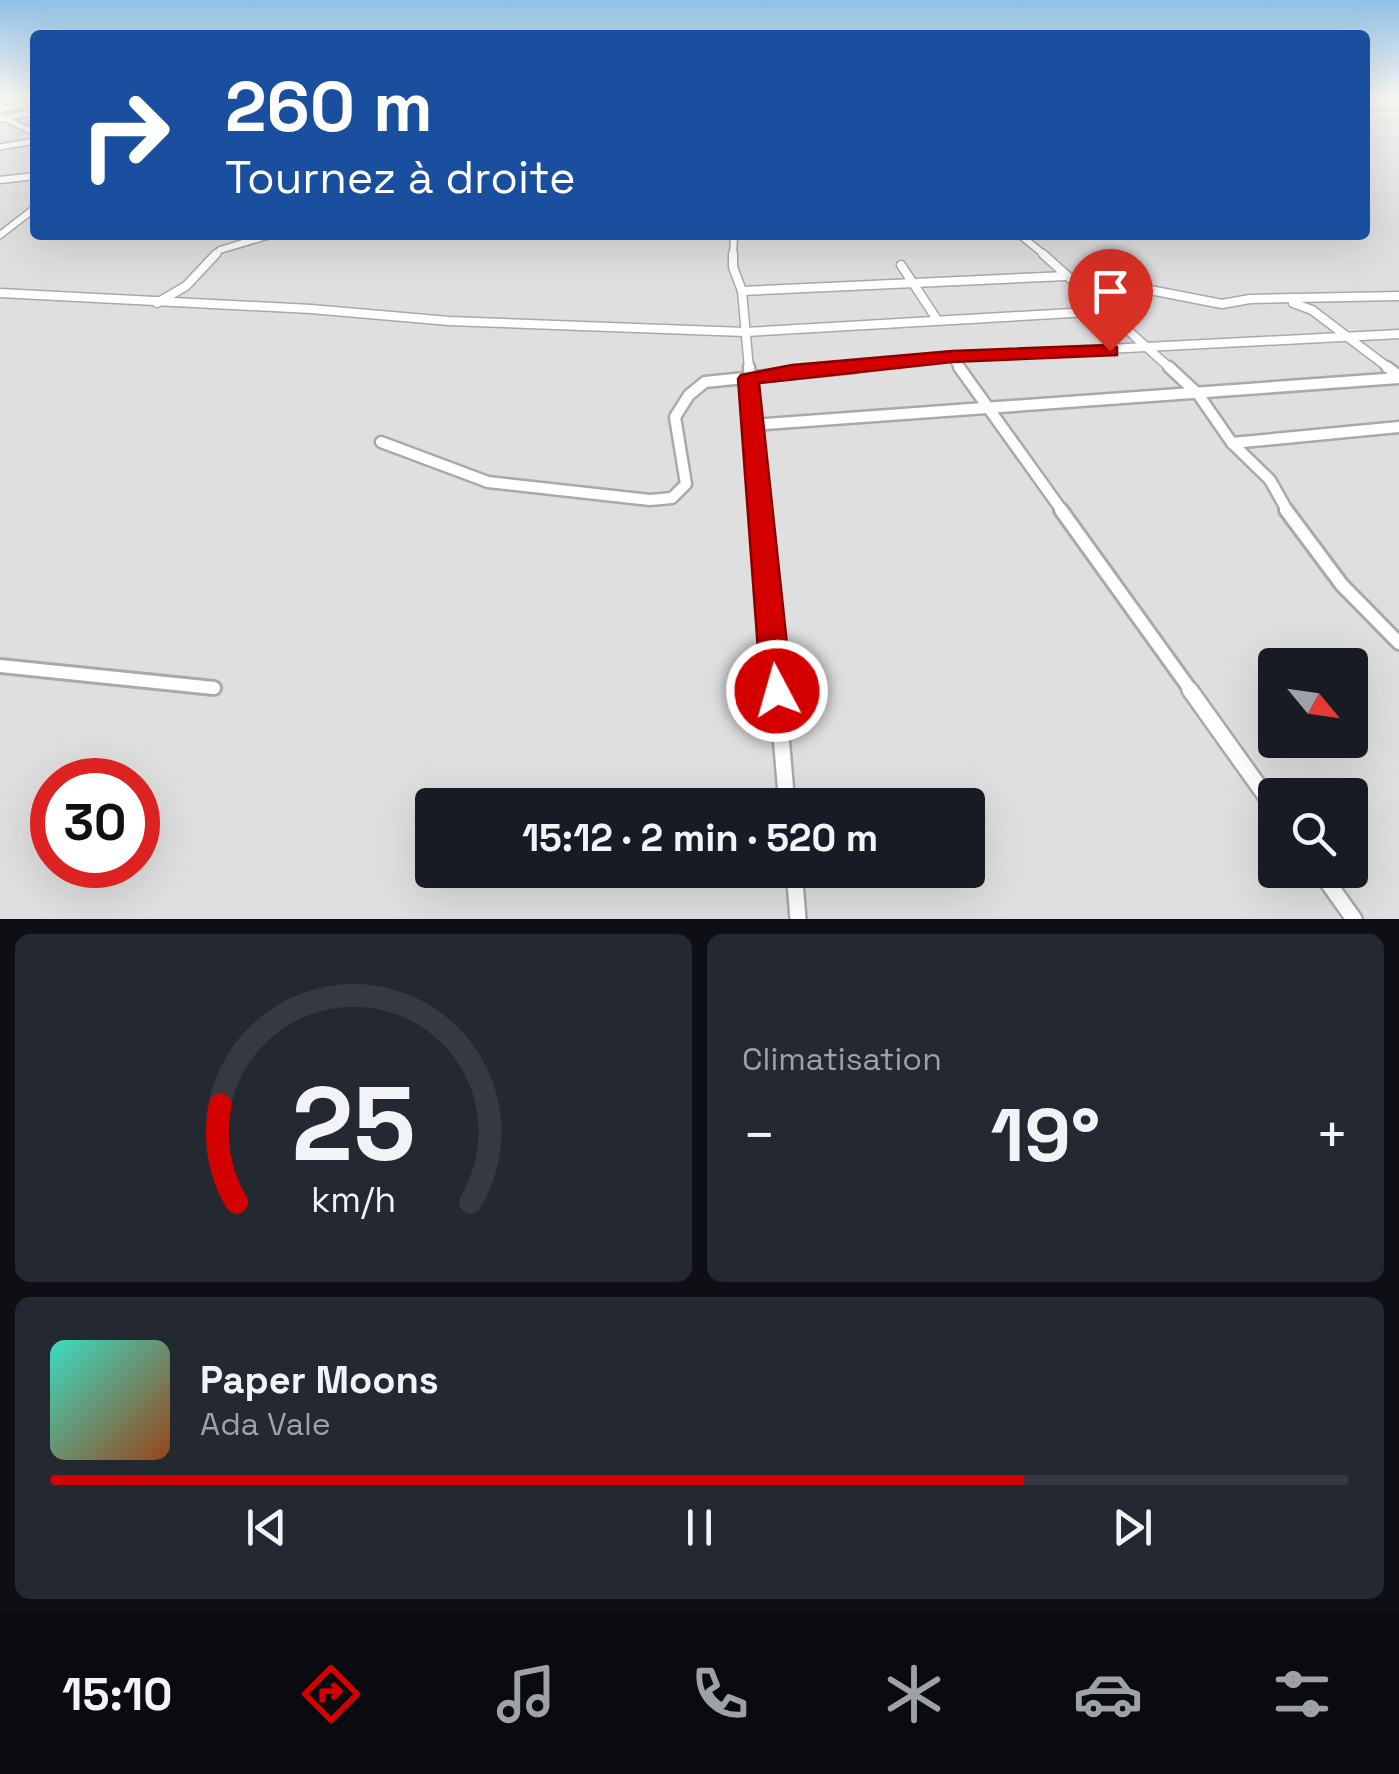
<!DOCTYPE html>
<html lang="fr">
<head>
<meta charset="utf-8">
<style>
	body { margin:0; font-family:"Space Grotesk",sans-serif; background:#242831; color:#f1f3f6; height:100vh; display:flex; flex-direction:column; font-size:38px; white-space:nowrap }
	* { box-sizing:border-box; margin:0 }
	p { font-size:32px; color:#9ea1a6 }
	.icon { flex:none; width:55px; height:55px; fill:none; stroke:currentColor; stroke-width:2; stroke-linecap:round; stroke-linejoin:round }
	.map { position:relative; height:919px; overflow:hidden }
	.details { display:flex; flex-direction:column; gap:15px; padding:15px; background:#0d0f14; flex:1 }
	.details>* { flex:none }
	.banner { position:absolute; left:30px; top:30px; width:1340px; height:210px; border-radius:10px; box-shadow:0 10px 40px #0002; background:#1a4fa0; color:#fff; overflow:hidden }
	.needle { width:65px; rotate:119deg }
	.buttons { position:absolute; left:1258px; top:648px; display:grid; gap:20px }
	.buttons a { display:grid; place-items:center; width:110px; height:110px; border-radius:10px; background:#171b24; box-shadow:0 10px 40px #0002; font-size:50px }
	.speed { position:absolute; left:30px; top:758px; display:flex; gap:20px; font-size:50px; font-weight:700; text-align:center }
	.speed>* { display:grid; place-content:center; width:130px; height:130px; border-radius:50%; background:#171b24; box-shadow:0 10px 40px #0002; line-height:1 }
	.speed .limit { border:15px solid #d22; background:#fff; color:#111 }
	.pin { position:absolute; display:grid; place-items:center; width:85px; height:85px; color:#fff; margin:-102px -42px; border-radius:50% 50% 50% 0; rotate:-45deg; box-shadow:0 0 10px #0007 }
	.pin .icon { rotate:45deg }
	.me { position:absolute; width:110px; margin:-55px; rotate:354deg; stroke-linejoin:round; filter:drop-shadow(0 0 8px #0008) }
	.turn { display:flex; align-items:center; gap:35px; height:210px; padding:0 30px; font-size:45px }
	.turn .icon { width:130px; height:130px; stroke-width:2.5 }
	.turn b { display:block; font-size:70px; line-height:85px }
	.big { font-size:75px; font-weight:800; line-height:1.1 }
	.details .widget { flex:1; display:flex; flex-direction:column; justify-content:center; gap:15px; min-width:0; padding:0 35px; border-radius:15px; background:#242831 }
	.details .dial { align-items:center; gap:0 }
	.dial svg { height:260px; overflow:visible; fill:none; stroke:#363941; stroke-width:7; stroke-linecap:round; text-anchor:middle }
	.dial text { fill:#f1f3f6; stroke:none }
	.song { display:flex; align-items:center; gap:30px }
	.cover { width:120px; height:120px; border-radius:15px; background:linear-gradient(135deg,hsl(170 70% 55%),hsl(20 70% 35%)) }
	.played { height:10px; border-radius:5px; background:linear-gradient(90deg,#d40000 75%,#363941 75%) }
	.keys { display:flex; justify-content:space-around; direction:ltr }
	.heat { display:flex; justify-content:space-between; align-items:center; font-size:55px; direction:ltr }
	.details .tiles { flex:1; display:grid; gap:15px; grid-template-columns:1fr 1fr }
	.widget:last-child { grid-column:span 2 }
	.trip { position:absolute; left:415px; top:788px; width:570px; height:100px; border-radius:10px; background:#171b24; box-shadow:0 10px 40px #0002; font-weight:800; line-height:100px; text-align:center }
	.menu { display:flex; height:160px; justify-content:space-around; align-items:center; background:#090b0e; color:#9ea1a6 }
	.menu .icon { width:70px; height:70px }
	.menu .selected { color:#d40000 }
	.menu b { font-size:45px; color:#f1f3f6 }
	.map>svg:first-child { display:block }
</style>
</head>
<body>
<div class="map">
<svg width="1399" height="919" viewBox="0 0 1399 919">
	<rect width="100%" height="100%" fill="#f2efe9"/>
	<path fill="#e0dfdf" fill-rule="evenodd" d="M0,95H35V235H1365V115L1399,118V919H0ZM1275,665H1350V740H1275ZM52,780H138V865H52ZM1275,795H1350V870H1275ZM432,805H968V870H432Z"/>
	<g fill="none" stroke-linecap="round" stroke-linejoin="round">
		<path stroke="#aad3df" stroke-width="2.5" d="M1365,111L1399,110"/>
		<defs>
			<g id="minor-far5">
				<path d="M0,110L35,101"/>
				<path d="M0,116L35,133"/>
				<path d="M1,119L35,112"/>
				<path d="M0,147L35,141"/>
			</g>
			<g id="minor-far4">
				<path d="M0,180L35,176"/>
				<path d="M0,235L35,208"/>
				<path d="M1020,235L1046,256"/>
				<path d="M214,256L220,250L270,235"/>
				<path d="M733,256L734,235"/>
			</g>
			<g id="minor-far3">
				<path d="M733,254V267L742,291L749,369"/>
				<path d="M1043,254L1171,369"/>
				<path d="M901,265L936,318"/>
				<path d="M742,291L1066,276"/>
				<path d="M0,293L311,309L449,321L745,332L1106,311L1145,289L1222,304L1250,299L1399,296"/>
				<path d="M157,303L186,286L216,254"/>
				<path d="M1293,303L1312,310L1390,369"/>
				<path d="M952,357L961,369"/>
				<path d="M831,369L952,357L1399,334"/>
			</g>
			<g id="minor-far2">
				<path d="M749,367L761,512"/>
				<path d="M959,367L1063,512"/>
				<path d="M1169,367L1198,394L1232,443L1270,480L1288,512"/>
				<path d="M1387,367L1399,376"/>
				<path d="M751,425L1399,378"/>
				<path d="M381,442L488,482L650,500L672,498L686,484L675,417L689,395L705,382L855,367"/>
				<path d="M1232,443L1399,427"/>
			</g>
			<g id="minor-far1">
				<path d="M761,510L777,692"/>
				<path d="M1061,510L1192,692"/>
				<path d="M1286,510L1342,585L1399,643"/>
				<path d="M0,666L214,688"/>
			</g>
			<g id="minor">
				<path d="M777,690L787,805"/>
				<path d="M1190,690L1275,809"/>
				<path d="M794,870L798,919"/>
				<path d="M1319,870L1354,919"/>
			</g>
		</defs>
		<use href="#minor-far5" stroke="#a9a9a9" stroke-width="8"/>
		<use href="#minor-far4" stroke="#a9a9a9" stroke-width="9"/>
		<use href="#minor-far3" stroke="#a9a9a9" stroke-width="11"/>
		<use href="#minor-far2" stroke="#a9a9a9" stroke-width="15"/>
		<use href="#minor-far1" stroke="#a9a9a9" stroke-width="18"/>
		<use href="#minor" stroke="#a9a9a9" stroke-width="20"/>
		<use href="#minor-far5" stroke="#fff" stroke-width="5"/>
		<use href="#minor-far4" stroke="#fff" stroke-width="6"/>
		<use href="#minor-far3" stroke="#fff" stroke-width="8"/>
		<use href="#minor-far2" stroke="#fff" stroke-width="10"/>
		<use href="#minor-far1" stroke="#fff" stroke-width="12"/>
		<use href="#minor" stroke="#fff" stroke-width="15"/>
	</g>
	<linearGradient id="sky" x2="0" y2="1"><stop stop-color="#8fc0e4"/><stop offset="0.43" stop-color="#f9f8f5"/><stop offset="1" stop-color="#f9f8f5" stop-opacity="0"/></linearGradient>
	<rect width="1399" height="223" fill="url(#sky)"/>
	<path fill="#d40000" stroke="#8a0000" stroke-width="2.5" d="M1110,345L1117,347V355L952,362L759,383L792,691L788,700L777,703L766,700L761,691L738,379L741,375L792,365L952,351Z"/>
</svg>
<div class="buttons">
<a><svg class="needle" viewBox="-14 -14 28 28"><path d="M0-13l5 13h-10z" fill="#e53935"/><path d="M0 13l5-13h-10z" fill="#9ea1a6"/></svg></a>
<a><svg class="icon" aria-label="search" viewBox="0 0 24 24"><circle cx="10" cy="10" r="6"/><path d="M15 15l6 6"/></svg></a>
</div>
<div class="speed"><div class="limit">30</div></div>
<div class="pin" style="left:1110px;top:351px;background:#d93025"><svg class="icon" aria-label="arrive" viewBox="0 0 24 24"><path d="M6 21V4h12l-3 4 3 4H6"/></svg></div>
<svg class="me" style="left:777px;top:691px" viewBox="-20 -20 40 40"><circle r="17" fill="#d40000" stroke="#fff" stroke-width="3"/><path d="M0-11L8 9 0 5-8 9z" fill="#fff"/></svg>
<div class="trip">15:12 · 2 min · 520 m</div>
<div class="banner">
<div class="turn"><svg class="icon" aria-label="right" viewBox="0 0 24 24"><path d="M7 20v-9h11M14 6l5 5-5 5"/></svg><div><b>260 m</b>Tournez à droite</div></div>
</div>
</div>
<section class="details">
<div class="tiles">
<div class="widget dial"><svg viewBox="0 0 100 80">
<path d="M14 69A42 42 0 1 1 86 69"/>
<path d="M14 69A42 42 0 0 1 9 39" stroke="#d40000"/>
<text x="50" y="56" font-size="32" font-weight="700">25</text>
<text x="50" y="72" font-size="11">km/h</text>
</svg></div>
<div class="widget"><p>Climatisation</p>
<div class="heat"><a>−</a><b class="big">19°</b><a>+</a></div>
</div>
<div class="widget">
<div class="song"><i class="cover"></i><div><b>Paper Moons</b><p>Ada Vale</p></div></div>
<div class="played"></div>
<div class="keys"><svg class="icon" aria-label="previous" viewBox="0 0 24 24"><path d="M18 5L8 12l10 7zM5 5v14"/></svg><svg class="icon" aria-label="pause" viewBox="0 0 24 24"><path d="M8 5v14M16 5v14"/></svg><svg class="icon" aria-label="next" viewBox="0 0 24 24"><path d="M6 5l10 7-10 7zM19 5v14"/></svg></div>
</div>
</div>
</section>
<nav class="menu">
<b>15:10</b>
<svg class="icon selected" aria-label="directions" viewBox="0 0 24 24"><path d="M12 3l9 9-9 9-9-9zM9 14v-3h6M13 9l2 2-2 2"/></svg>
<svg class="icon" aria-label="music" viewBox="0 0 24 24"><path d="M9 18V5l10-2v13"/><circle cx="6" cy="18" r="3"/><circle cx="16" cy="16" r="3"/></svg>
<svg class="icon" aria-label="phone" viewBox="0 0 24 24"><path d="M5 4h4l2 5-3 2q2 4 5 5l2-3 5 2v4C11 20 4 13 5 4z"/></svg>
<svg class="icon" aria-label="climate" viewBox="0 0 24 24"><path d="M12 3v18M4 7l16 10M4 17L20 7"/></svg>
<svg class="icon" aria-label="car" viewBox="0 0 24 24"><path d="M5 17H2v-5l4-1 3-4h7l3 4 3 1v5h-3M9 17h6M6 11h13"/><circle cx="7" cy="17" r="2"/><circle cx="17" cy="17" r="2"/></svg>
<svg class="icon" aria-label="filters" viewBox="0 0 24 24"><path d="M4 7h16M4 17h16"/><circle cx="9" cy="7" r="2"/><circle cx="15" cy="17" r="2"/></svg>
</nav>
</body>
</html>
